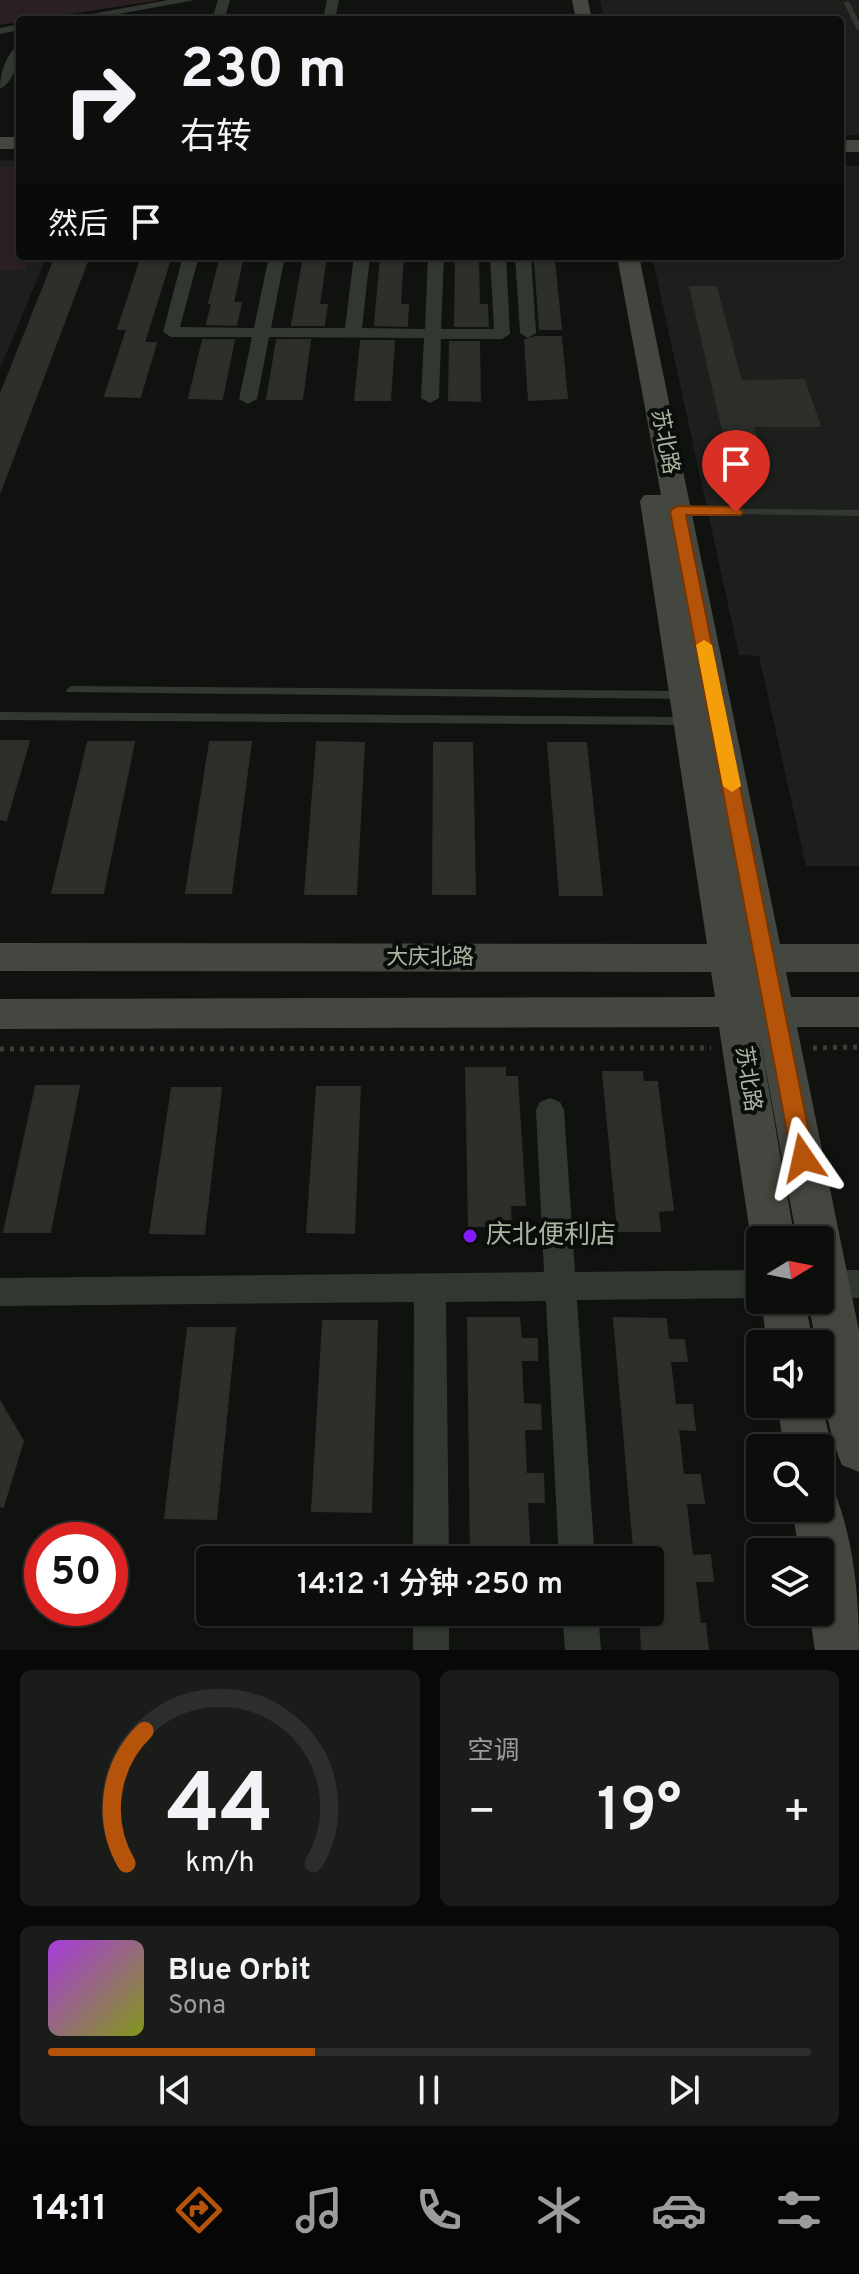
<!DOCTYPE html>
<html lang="zh">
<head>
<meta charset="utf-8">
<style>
	body { margin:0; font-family:Overpass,"Noto Sans SC",sans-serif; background:#1a1c1a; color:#f1f3f6; height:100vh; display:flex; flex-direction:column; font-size:30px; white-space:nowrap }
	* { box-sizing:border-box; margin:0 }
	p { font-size:26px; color:#9a9c9d }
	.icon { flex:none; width:44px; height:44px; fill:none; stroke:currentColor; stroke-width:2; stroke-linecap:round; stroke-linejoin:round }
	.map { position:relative; height:1650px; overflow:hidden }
	.details { display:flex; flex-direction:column; gap:20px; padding:20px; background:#070807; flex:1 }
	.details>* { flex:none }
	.guide { position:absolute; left:16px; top:16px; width:828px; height:244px; border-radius:8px; box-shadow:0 2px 6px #0004,0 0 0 2px #2c2e2d; background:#0c0e0c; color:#f1f3f6; overflow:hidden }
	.needle { width:52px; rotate:80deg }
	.tools { position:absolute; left:746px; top:1226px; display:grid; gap:16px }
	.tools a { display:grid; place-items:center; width:88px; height:88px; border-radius:8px; background:#0c0e0c; box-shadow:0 2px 6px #0004,0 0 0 2px #2c2e2d; font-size:40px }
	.speed { position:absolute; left:24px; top:1522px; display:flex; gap:16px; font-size:40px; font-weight:700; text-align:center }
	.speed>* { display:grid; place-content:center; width:104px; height:104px; border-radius:50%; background:#0c0e0c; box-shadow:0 2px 6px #0004,0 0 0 2px #2c2e2d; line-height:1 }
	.speed .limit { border:12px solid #d22; background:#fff; color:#111 }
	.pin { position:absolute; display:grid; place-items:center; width:68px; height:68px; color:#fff; margin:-82px -34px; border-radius:50% 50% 50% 0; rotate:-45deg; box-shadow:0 0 8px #0007 }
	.pin .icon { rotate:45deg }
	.me { position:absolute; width:88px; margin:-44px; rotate:349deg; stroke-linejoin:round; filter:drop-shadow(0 0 6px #0008) }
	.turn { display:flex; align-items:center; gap:28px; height:168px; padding:0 32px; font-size:36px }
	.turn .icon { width:104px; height:104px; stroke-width:2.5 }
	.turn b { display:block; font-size:56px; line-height:68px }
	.then { display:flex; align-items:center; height:76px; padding:0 32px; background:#0003; gap:16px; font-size:30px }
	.big { font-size:60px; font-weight:600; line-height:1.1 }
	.details .card { flex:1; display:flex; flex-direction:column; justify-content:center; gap:12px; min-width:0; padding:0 28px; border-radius:12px; background:#1a1c1a }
	.details .dial { align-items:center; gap:0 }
	.dial svg { height:208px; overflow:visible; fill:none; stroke:#2c2e2d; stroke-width:7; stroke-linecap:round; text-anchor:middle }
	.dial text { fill:#f1f3f6; stroke:none }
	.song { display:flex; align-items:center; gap:24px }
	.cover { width:96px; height:96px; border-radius:12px; background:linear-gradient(135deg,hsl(280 70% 55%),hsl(70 70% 35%)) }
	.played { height:8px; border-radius:4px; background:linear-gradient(90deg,#b45309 35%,#2c2e2d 35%) }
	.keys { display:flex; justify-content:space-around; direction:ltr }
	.heat { display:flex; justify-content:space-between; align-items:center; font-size:44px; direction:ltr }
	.details .tiles { flex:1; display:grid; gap:20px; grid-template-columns:1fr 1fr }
	.card:last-child { grid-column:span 2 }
	.trip { position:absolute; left:196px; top:1546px; width:468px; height:80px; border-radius:8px; background:#0c0e0c; box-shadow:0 2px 6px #0004,0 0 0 2px #2c2e2d; font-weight:600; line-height:80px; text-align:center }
	.tab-bar { display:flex; height:128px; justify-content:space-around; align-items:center; background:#050605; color:#9a9c9d }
	.tab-bar .icon { width:56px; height:56px }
	.tab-bar .active { color:#b45309 }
	.tab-bar b { font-size:36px; color:#f1f3f6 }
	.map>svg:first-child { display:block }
</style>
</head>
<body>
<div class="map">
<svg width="859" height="1650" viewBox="0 0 859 1650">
	<rect width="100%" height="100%" fill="#101210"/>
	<g fill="#1d1f1c">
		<path d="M600,0H859V135H840V20H604Z"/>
		<path d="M0,160L20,161V256H47L0,368Z"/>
		<path d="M840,166H859V866H806L759,656L739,655L652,256H840Z"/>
	</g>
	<g fill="#2a2021">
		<path d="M0,0H160L0,25Z"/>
		<path d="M0,167H20V256H31L25,270H0Z"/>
	</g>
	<g fill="#2c2f2a" stroke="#2b2e2a" stroke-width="2">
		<path d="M56,256H89L0,492V396Z"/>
		<path d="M142,256H171L144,343H156L140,397L105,396L127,329H118Z"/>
		<path d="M221,256H243L233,303H209Z"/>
		<path d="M304,256H326L319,305H327L324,325H292Z"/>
		<path d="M381,256H403L400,305H408L407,326L375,325Z"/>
		<path d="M456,256H478L479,305H487L488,326H455Z"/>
		<path d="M554,260L561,329H540L535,262Z"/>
		<path d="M690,287H716L741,381L804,380L820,426H753L765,475L733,474Z"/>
		<path d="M212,303H241L236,325L207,324Z"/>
		<path d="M536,337H561L567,398L529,400L525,340Z"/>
		<path d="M203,340H234L222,399L189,398Z"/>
		<path d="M277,340H310L302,399H267Z"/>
		<path d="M361,341H394L390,400H355Z"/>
		<path d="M450,342H479L480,401L449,400Z"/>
		<path d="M0,741H29L6,820L0,819Z"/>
		<path d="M88,742H134L103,893H52Z"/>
		<path d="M210,742H251L231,893H186Z"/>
		<path d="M317,742L364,743L356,894H305Z"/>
		<path d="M434,743H472L475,894H433Z"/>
		<path d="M548,743H586L602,895H560Z"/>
		<path d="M466,1068H505V1077H517L525,1205H510L511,1226H469Z"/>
		<path d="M603,1072H642L643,1082H657L673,1210L658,1211L660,1231H618Z"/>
		<path d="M36,1086H79L50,1232H4Z"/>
		<path d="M317,1087H360L354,1233L307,1232Z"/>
		<path d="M172,1088H221L204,1234L150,1233Z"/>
		<path d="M468,1318H519L521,1339H537V1360H521L523,1404L540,1405L541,1429H524L526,1474H543L544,1502H527L530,1560H471Z"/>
		<path d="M614,1318L666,1319L668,1340H684L687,1361H670L675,1405H692L695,1430L678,1429L683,1475H700L704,1503H686L692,1556L710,1555L713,1581H695L700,1624H705L708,1650H642L640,1612H650V1560H635Z"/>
		<path d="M323,1321H377L371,1512L312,1511Z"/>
		<path d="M188,1328H235L216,1519L165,1518Z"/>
		<path d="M0,1402L23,1441L3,1507L0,1506Z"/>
	</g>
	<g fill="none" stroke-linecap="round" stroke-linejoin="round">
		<g stroke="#3a3e37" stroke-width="5" stroke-dasharray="4 6" stroke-linecap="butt">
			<path d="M813,1048L859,1047"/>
			<path d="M0,1049L711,1048"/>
		</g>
		<g fill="#333731" fill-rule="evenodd">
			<path d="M847,1L850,3L859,22V30L856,28L844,3Z"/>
			<path d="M678,508L859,510V516L675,513L673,511Z"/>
			<path d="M71,686L685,691L690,695L685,699L67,692L66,690Z"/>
			<path d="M0,712L687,717L693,721L687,725L0,720Z"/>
		</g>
		<g fill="#333731" fill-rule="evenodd">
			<path d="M168,0H195L86,20H59Z"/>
			<path d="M218,0H230L224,20H212Z"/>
			<path d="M327,0H339L335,20H323Z"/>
			<path d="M20,24V30L0,34V28Z"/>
			<path d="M20,44C20,60 14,81 0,89C0,73 6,53 20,44Z"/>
			<path d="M183,256H199L180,327L254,328L269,256H285L271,328H345L354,256H370L362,328L425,329L428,256H444L441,329H494L490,256H506L510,334L502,339H441L439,398L430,403L421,398L424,338L269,337L257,399L248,404L239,399L252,337H171L163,332Z"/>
			<path d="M515,256H531L536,333L528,338L520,333Z"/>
			<path d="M550,1098L560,1102L564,1110L575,1272L760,1270V1298L577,1300L595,1560H559L546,1301L446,1302L449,1560H413L414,1302L0,1306V1278L544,1272L536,1110L540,1102Z"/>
			<path d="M827,1270H859V1298L820,1296V1272Z"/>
			<rect x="413" y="1612" width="36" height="38"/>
			<path d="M562,1612H598L601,1650H565Z"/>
		</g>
		<g fill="#43473f" fill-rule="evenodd">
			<path d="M572,0H588L592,20H576Z"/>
			<rect x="0" y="137" width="20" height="12"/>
			<rect x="840" y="140" width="19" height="12"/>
			<path d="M617,256H639L780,944H859V972H786L791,997H859V1027H797L859,1331V1472L842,1465C827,1429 820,1383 820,1344H816L808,1300H820V1240H797L758,1027L795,1240H760V1255L751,1240L719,1027L0,1029V999L715,997L711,972L0,971V943L707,944L640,501L644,495H661Z"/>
			<path d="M761,1300H805L813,1344H767Z"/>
			<path d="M820,1396L832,1448L825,1465L820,1467V1448H784L777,1404H820Z"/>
			<path d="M820,1485L834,1491C854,1539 859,1598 859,1650H815L809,1612H820V1552H799L792,1508H820Z"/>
		</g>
	</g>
	<path fill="#b45309" stroke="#753606" stroke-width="2" d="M736,507L743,512L741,515H686L814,1158L811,1164H795L792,1158L670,511L677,506Z"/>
	<path fill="#f59e0b" d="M704,640L712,645L741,786L732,792L723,786L696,645Z"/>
	<circle fill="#831bff" stroke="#0b0d0b" stroke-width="3" cx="470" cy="1236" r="8"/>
	<g text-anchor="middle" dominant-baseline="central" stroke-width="8" stroke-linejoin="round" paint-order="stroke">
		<g font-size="22" fill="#aab4a0" stroke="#0b0d0b">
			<text transform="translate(664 442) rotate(79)">苏北路</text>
			<text x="430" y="958">大庆北路</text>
			<text transform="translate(747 1079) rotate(81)">苏北路</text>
		</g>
		<g font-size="26" fill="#aab4a0" stroke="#0b0d0b" text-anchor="start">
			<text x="486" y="1236">庆北便利店</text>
		</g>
	</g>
</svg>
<div class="tools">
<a><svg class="needle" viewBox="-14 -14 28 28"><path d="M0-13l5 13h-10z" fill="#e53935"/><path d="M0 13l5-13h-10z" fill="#9a9c9d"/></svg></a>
<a><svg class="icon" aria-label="sound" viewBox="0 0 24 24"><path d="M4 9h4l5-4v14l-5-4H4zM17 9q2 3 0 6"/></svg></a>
<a><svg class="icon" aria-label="search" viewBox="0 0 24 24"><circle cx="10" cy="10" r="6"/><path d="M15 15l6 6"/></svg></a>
<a><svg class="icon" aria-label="layers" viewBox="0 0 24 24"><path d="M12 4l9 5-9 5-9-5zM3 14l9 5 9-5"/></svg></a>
</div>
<div class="speed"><div class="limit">50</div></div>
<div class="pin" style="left:736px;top:512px;background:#d93025"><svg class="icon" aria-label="arrive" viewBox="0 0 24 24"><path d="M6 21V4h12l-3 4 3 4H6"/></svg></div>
<svg class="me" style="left:803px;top:1158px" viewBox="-20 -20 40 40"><path d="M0-17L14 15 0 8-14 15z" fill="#b45309" stroke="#fff" stroke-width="4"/></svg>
<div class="trip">14:12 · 1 分钟 · 250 m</div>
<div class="guide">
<div class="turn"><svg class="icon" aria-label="right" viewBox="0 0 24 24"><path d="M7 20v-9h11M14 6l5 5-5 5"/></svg><div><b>230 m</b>右转</div></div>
<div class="then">然后<svg class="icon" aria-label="arrive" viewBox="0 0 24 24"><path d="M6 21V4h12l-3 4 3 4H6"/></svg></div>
</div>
</div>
<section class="details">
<div class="tiles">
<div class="card dial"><svg viewBox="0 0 100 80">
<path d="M14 69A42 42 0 1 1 86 69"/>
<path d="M14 69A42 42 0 0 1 21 18" stroke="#b45309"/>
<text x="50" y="56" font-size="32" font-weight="700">44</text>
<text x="50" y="72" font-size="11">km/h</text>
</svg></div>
<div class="card"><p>空调</p>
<div class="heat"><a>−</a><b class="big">19°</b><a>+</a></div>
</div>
<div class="card">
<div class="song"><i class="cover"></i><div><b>Blue Orbit</b><p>Sona</p></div></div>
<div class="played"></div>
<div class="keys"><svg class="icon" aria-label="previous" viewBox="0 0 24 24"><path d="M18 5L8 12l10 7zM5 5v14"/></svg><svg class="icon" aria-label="pause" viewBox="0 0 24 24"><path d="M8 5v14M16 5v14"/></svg><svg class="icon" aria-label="next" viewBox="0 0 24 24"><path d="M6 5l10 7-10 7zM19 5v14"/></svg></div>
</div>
</div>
</section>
<nav class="tab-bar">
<b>14:11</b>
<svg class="icon active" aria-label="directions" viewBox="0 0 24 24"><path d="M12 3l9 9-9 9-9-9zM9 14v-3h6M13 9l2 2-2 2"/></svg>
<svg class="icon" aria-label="music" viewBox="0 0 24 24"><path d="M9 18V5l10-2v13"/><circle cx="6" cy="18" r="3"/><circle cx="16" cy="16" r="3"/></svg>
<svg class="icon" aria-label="phone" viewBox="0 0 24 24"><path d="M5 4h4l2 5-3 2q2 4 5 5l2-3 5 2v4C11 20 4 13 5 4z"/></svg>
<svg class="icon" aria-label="climate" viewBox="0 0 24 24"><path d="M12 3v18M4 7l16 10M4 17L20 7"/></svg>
<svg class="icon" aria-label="car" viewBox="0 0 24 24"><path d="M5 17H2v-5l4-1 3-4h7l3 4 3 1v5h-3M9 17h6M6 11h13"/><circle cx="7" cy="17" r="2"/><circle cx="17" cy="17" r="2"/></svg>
<svg class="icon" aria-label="filters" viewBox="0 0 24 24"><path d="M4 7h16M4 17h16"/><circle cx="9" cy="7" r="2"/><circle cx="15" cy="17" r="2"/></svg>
</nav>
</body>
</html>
